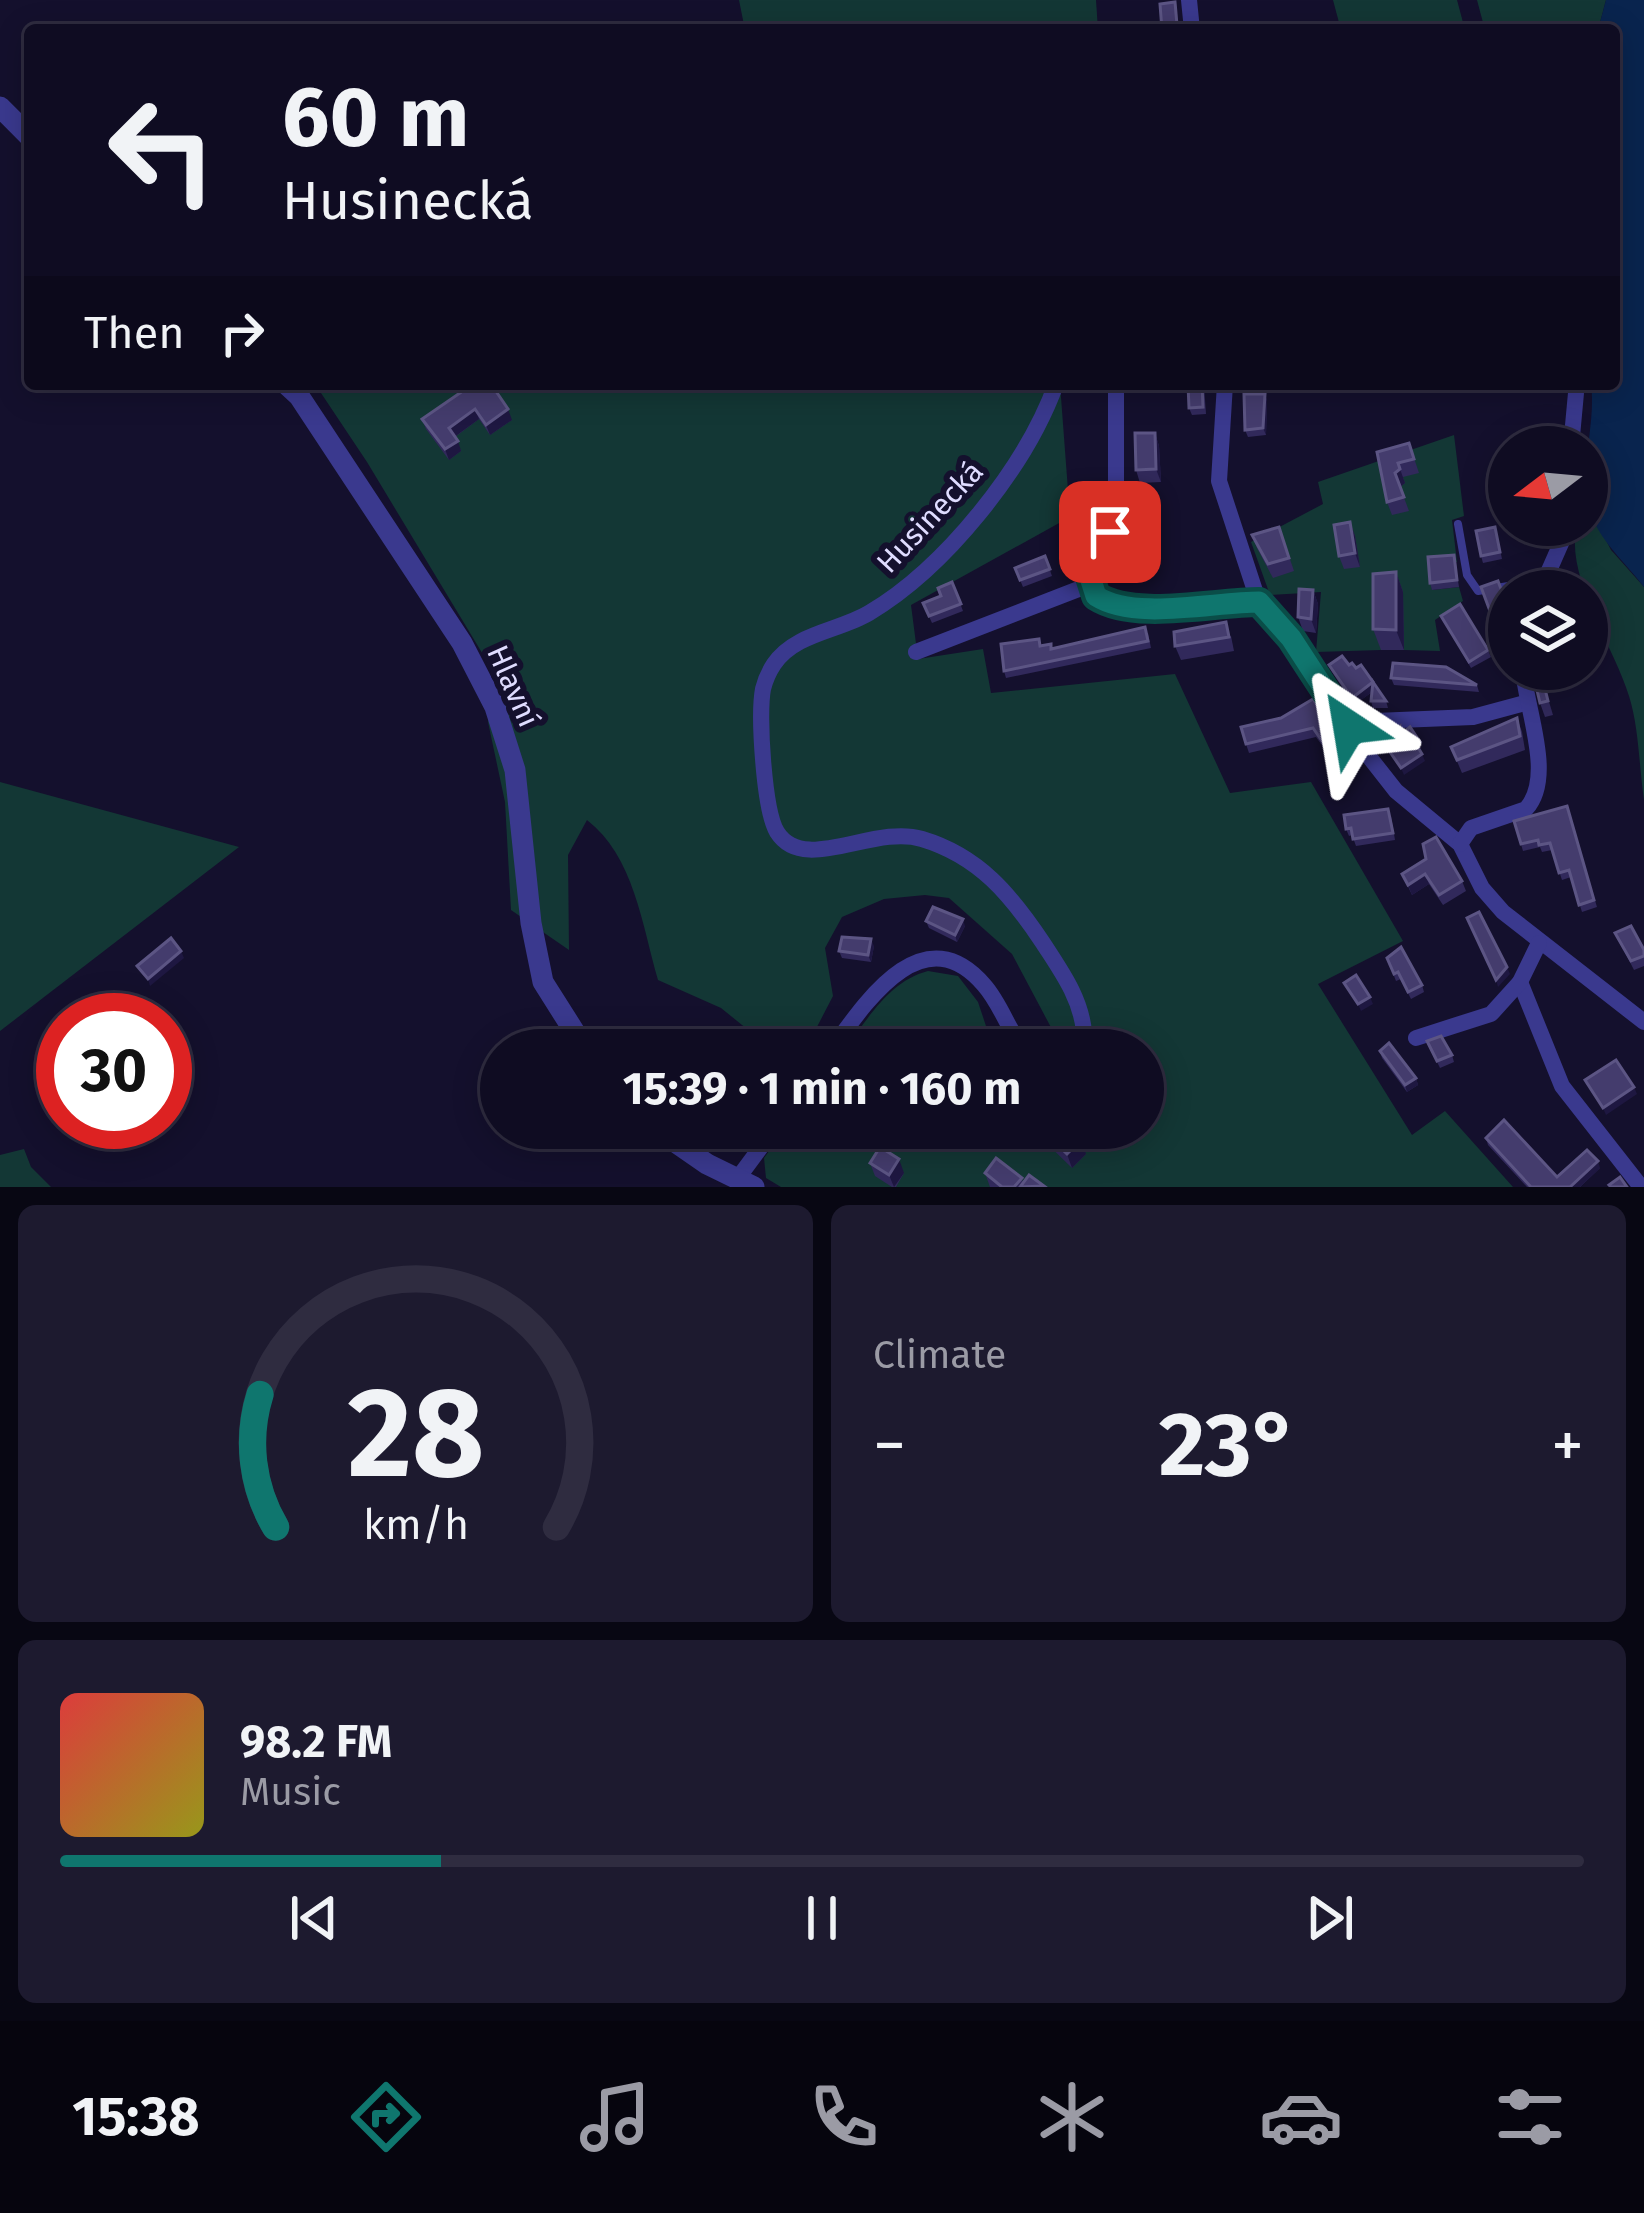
<!DOCTYPE html>
<html lang="en">
<head>
<meta charset="utf-8">
<style>
	body { margin:0; font-family:"Fira Sans",sans-serif; background:#1d1a2f; color:#f1f3f6; height:100vh; display:flex; flex-direction:column; font-size:45px; white-space:nowrap }
	* { box-sizing:border-box; margin:0 }
	p { font-size:39px; color:#9b9ba5 }
	.icon { flex:none; width:66px; height:66px; fill:none; stroke:currentColor; stroke-width:2; stroke-linecap:round; stroke-linejoin:round }
	.map { position:relative; height:1187px; overflow:hidden }
	.drawer { display:flex; flex-direction:column; gap:18px; padding:18px; background:#080713; flex:1 }
	.drawer>* { flex:none }
	.hud { position:absolute; left:24px; top:24px; width:1596px; height:366px; border-radius:12px; box-shadow:0 6px 30px #0003,0 0 0 3px #2f2c40; background:#0f0c22; color:#f1f3f6; overflow:hidden }
	.needle { width:78px; rotate:254deg }
	.controls { position:absolute; left:1488px; top:426px; display:grid; gap:24px }
	.controls a { display:grid; place-items:center; width:120px; height:120px; border-radius:50%; background:#0f0c22; box-shadow:0 6px 30px #0003,0 0 0 3px #2f2c40; font-size:60px }
	.speed { position:absolute; left:36px; top:993px; display:flex; gap:24px; font-size:60px; font-weight:700; text-align:center }
	.speed>* { display:grid; place-content:center; width:156px; height:156px; border-radius:50%; background:#0f0c22; box-shadow:0 6px 30px #0003,0 0 0 3px #2f2c40; line-height:1 }
	.speed .limit { border:18px solid #d22; background:#fff; color:#111 }
	.pin { position:absolute; display:grid; place-items:center; width:102px; height:102px; color:#fff; margin:-51px; border-radius:24px; box-shadow:0 6px 18px #0006 }
	.me { position:absolute; width:132px; margin:-66px; rotate:327deg; stroke-linejoin:round; filter:drop-shadow(0 0 9px #0008) }
	.turn { display:flex; align-items:center; gap:42px; height:252px; padding:0 60px; font-size:54px }
	.turn .icon { width:156px; height:156px; stroke-width:2.5 }
	.turn b { display:block; font-size:84px; line-height:102px }
	.then { display:flex; align-items:center; height:114px; padding:0 60px; background:#0003; gap:24px; font-size:45px }
	.big { font-size:90px; font-weight:700; line-height:1.1 }
	.drawer .tile { flex:1; display:flex; flex-direction:column; justify-content:center; gap:18px; min-width:0; padding:0 42px; border-radius:18px; background:#1d1a2f }
	.drawer .dial { align-items:center; gap:0 }
	.dial svg { height:312px; overflow:visible; fill:none; stroke:#2f2c40; stroke-width:7; stroke-linecap:round; text-anchor:middle }
	.dial text { fill:#f1f3f6; stroke:none }
	.song { display:flex; align-items:center; gap:36px }
	.cover { width:144px; height:144px; border-radius:18px; background:linear-gradient(135deg,hsl(0 70% 55%),hsl(60 70% 35%)) }
	.played { height:12px; border-radius:6px; background:linear-gradient(90deg,#0f766e 25%,#2f2c40 25%) }
	.keys { display:flex; justify-content:space-around; direction:ltr }
	.heat { display:flex; justify-content:space-between; align-items:center; font-size:66px; direction:ltr }
	.drawer .tiles { flex:1; display:grid; gap:18px; grid-template-columns:1fr 1fr }
	.tile:last-child { grid-column:span 2 }
	.trip { position:absolute; left:480px; top:1029px; width:684px; height:120px; border-radius:60px; background:#0f0c22; box-shadow:0 6px 30px #0003,0 0 0 3px #2f2c40; font-weight:700; line-height:120px; text-align:center }
	.menu { display:flex; height:192px; justify-content:space-around; align-items:center; background:#06050e; color:#9b9ba5 }
	.menu .icon { width:84px; height:84px }
	.menu .current { color:#0f766e }
	.menu b { font-size:54px; color:#f1f3f6 }
	.map>svg:first-child { display:block }
</style>
</head>
<body>
<div class="map">
<svg width="1644" height="1187" viewBox="0 0 1644 1187">
	<rect width="100%" height="100%" fill="#14102d"/>
	<g fill="#133735">
		<path d="M739,0H1096L1098,30H745Z"/>
		<path d="M1333,0H1457L1465,30H1341Z"/>
		<path d="M1477,0H1606L1598,30H1485Z"/>
		<path d="M315,384H616L619,389L621,384H1060L1070,517L911,605L918,659L983,649L991,693L1175,674L1230,793L1311,782L1403,941L1318,984L1412,1135L1445,1111L1513,1187H781L766,1178L764,1158L786,1128H1143V1050H1063L1012,954L949,898L925,895L884,899L842,917L825,948L833,996L805,1050H773L721,1008L658,980C642,925 634,856 587,820L568,855L569,950L511,910L505,802L488,722L499,681L367,462Z"/>
		<path d="M1454,435L1464,516L1452,520L1457,562L1431,564L1432,590L1459,587L1463,601L1435,620L1440,651L1404,650L1402,593L1381,595V650L1316,652L1321,592L1270,595L1251,542L1323,504L1318,482Z"/>
		<path d="M1587,503L1611,550L1644,587V800C1639,766 1639,728 1629,696C1614,646 1564,576 1577,525H1587Z"/>
		<path d="M0,782L239,847L0,1031Z"/>
		<path d="M928,971L958,976L978,1002L994,1050H844C868,1019 889,981 928,971Z"/>
		<path d="M24,1149L31,1167L51,1187H0V1155Z"/>
	</g>
	<path fill="#09244e" d="M1606,0H1644V587C1624,560 1592,535 1587,499C1581,461 1596,422 1591,384H1614V30H1598Z"/>
	<g fill="none" stroke-linecap="round" stroke-linejoin="round">
		<path stroke="#3a398e" stroke-width="8" d="M1458,524L1467,575L1478,591L1532,582L1540,585"/>
		<g stroke="#3a398e" stroke-width="16">
			<path d="M1189,0L1192,30"/>
			<path d="M1056,384C1026,467 945,568 869,613C839,631 795,633 774,664C770,670 765,681 763,689C758,715 764,811 777,832C804,875 873,824 922,839C979,856 1011,895 1043,943C1061,971 1081,998 1084,1032L1074,1050"/>
			<path d="M1116,384V514L1089,574L1096,595C1135,621 1212,602 1259,603L1291,638L1363,749L1396,791L1460,844L1482,888L1503,912L1644,1022"/>
			<path d="M1225,384L1219,481L1259,603"/>
			<path d="M1571,447L1576,393"/>
			<path d="M1540,591L1562,541L1564,525"/>
			<path d="M916,652L1089,585"/>
			<path d="M1349,727L1375,721L1473,717L1525,703"/>
			<path d="M1460,844L1471,828L1526,809C1555,777 1526,710 1523,669"/>
			<path d="M1520,982L1562,1086L1641,1187"/>
			<path d="M1416,1038L1491,1014L1520,982L1539,943"/>
			<path d="M831,1050C865,1003 923,914 984,985C1001,1004 1008,1030 1024,1050"/>
			<path d="M738,1178L775,1128"/>
		</g>
		<g stroke="#3a398e" stroke-width="21">
			<path d="M0,107L30,137"/>
			<path d="M286,384L299,396L462,643L495,707L515,770L531,923L543,982L586,1050"/>
			<path d="M655,1128L707,1164L754,1187"/>
		</g>
	</g>
	<g fill="#31295b">
		<path d="M473,384L512,420L490,435L479,419L455,437L461,451L449,460L426,429L422,419Z"/>
		<path d="M1204,384L1206,414L1192,415L1189,408Z"/>
		<path d="M1265,394L1267,401L1266,435L1248,437L1245,430Z"/>
		<path d="M1155,433L1159,446L1161,482L1140,483L1136,470Z"/>
		<path d="M1409,443L1419,473L1403,477L1405,483L1400,487L1409,511L1392,515L1387,502L1377,452Z"/>
		<path d="M1147,505L1150,512L1149,529H1136L1134,522Z"/>
		<path d="M1350,522L1355,536L1360,567L1344,569L1339,556Z"/>
		<path d="M1279,527L1294,571L1273,578L1257,548L1252,535Z"/>
		<path d="M1495,527L1502,559L1483,563L1481,556Z"/>
		<path d="M1454,555L1459,587L1432,590L1430,583Z"/>
		<path d="M1045,556L1052,576L1023,587L1015,568Z"/>
		<path d="M1396,572L1403,592L1404,650H1381L1373,629Z"/>
		<path d="M1498,581L1509,611V620L1495,625L1481,587Z"/>
		<path d="M952,582L963,611L932,623L923,603L941,596Z"/>
		<path d="M1313,590L1318,604L1316,633L1303,631L1298,617Z"/>
		<path d="M1441,616L1488,650L1491,657L1471,668Z"/>
		<path d="M1148,633L1151,648L1006,678L1004,671L1041,646L1051,649Z"/>
		<path d="M1231,636L1234,651L1181,660L1175,646Z"/>
		<path d="M1329,665H1349L1386,701L1388,708H1373L1371,701L1372,692L1354,705L1332,672Z"/>
		<path d="M1534,669H1557L1558,678L1537,677Z"/>
		<path d="M1391,678L1477,685L1479,692L1394,685Z"/>
		<path d="M1544,685L1553,715L1545,717L1540,703Z"/>
		<path d="M1313,699L1350,755L1353,764L1341,772L1316,737L1249,753L1246,744L1281,718Z"/>
		<path d="M1517,718L1522,732L1525,750L1462,773L1451,747Z"/>
		<path d="M1567,806L1597,907L1582,912L1571,877L1562,880L1552,850L1542,852L1540,847L1523,851L1514,821Z"/>
		<path d="M1391,816L1395,840L1356,846L1352,835L1349,836L1346,829Z"/>
		<path d="M1402,874L1462,881L1466,891L1443,905L1429,884L1412,895Z"/>
		<path d="M926,921L965,926L957,942L929,928Z"/>
		<path d="M1615,933L1644,950V966L1634,970Z"/>
		<path d="M874,946L871,962L842,958L839,951Z"/>
		<path d="M1387,958L1422,985L1424,992L1411,999L1401,979L1396,981Z"/>
		<path d="M1427,1041L1452,1055L1454,1062L1440,1068Z"/>
		<path d="M1380,1051L1416,1078L1418,1085L1407,1092L1382,1058Z"/>
		<path d="M1031,1128H1068L1086,1154L1072,1168Z"/>
		<path d="M1486,1138L1557,1177L1600,1168L1580,1187H1527L1488,1145Z"/>
		<path d="M870,1163L904,1173L896,1187H892L875,1176Z"/>
		<path d="M985,1173L1022,1178L1023,1183L1044,1187H990Z"/>
	</g>
	<g fill="#1e1741">
		<path d="M1265,394L1267,401L1266,435L1263,428Z"/>
		<path d="M475,409L479,419L453,438L449,428Z"/>
		<path d="M508,409L512,420L490,435L486,425Z"/>
		<path d="M1155,433L1159,446L1161,482L1156,469Z"/>
		<path d="M458,441L461,451L449,460L445,449Z"/>
		<path d="M1400,469L1405,483L1400,487L1395,473Z"/>
		<path d="M1350,522L1355,536L1360,567L1355,553Z"/>
		<path d="M1396,572L1403,592L1404,650L1396,630Z"/>
		<path d="M1313,590L1318,604L1316,633L1311,619Z"/>
		<path d="M1373,682L1376,689L1354,705L1352,698Z"/>
		<path d="M1422,754L1425,761L1404,775L1401,768Z"/>
		<path d="M1350,755L1353,764L1341,772L1338,764Z"/>
		<path d="M1425,874L1429,884L1412,895L1408,885Z"/>
		<path d="M963,919L965,926L957,942L955,935Z"/>
		<path d="M871,939L874,946L871,962L868,955Z"/>
		<path d="M181,951L184,958L150,986L148,979Z"/>
		<path d="M1507,967L1510,974L1498,987L1496,980Z"/>
		<path d="M1370,997L1373,1004L1361,1011L1358,1004Z"/>
		<path d="M1416,1078L1418,1085L1407,1092L1405,1085Z"/>
		<path d="M1634,1087L1637,1094L1606,1115L1603,1108Z"/>
		<path d="M1081,1140L1086,1154L1072,1168L1067,1154Z"/>
		<path d="M899,1159L904,1173L894,1187L889,1175Z"/>
		<path d="M1598,1161L1600,1168L1580,1187H1570Z"/>
	</g>
	<g fill="#443c6d" stroke="#5c5584" stroke-width="3">
		<path d="M1175,2L1177,25L1180,30H1162L1160,4Z"/>
		<path d="M473,384H491L508,409L486,425L475,409L449,428L458,441L445,449L422,419Z"/>
		<path d="M1188,384H1202L1203,407L1189,408Z"/>
		<path d="M1244,394H1265L1263,428L1245,430Z"/>
		<path d="M1135,433H1155L1156,469L1136,470Z"/>
		<path d="M1409,443L1414,459L1398,463L1400,469L1395,473L1404,497L1387,502L1377,452Z"/>
		<path d="M1147,505V522H1134V506Z"/>
		<path d="M1350,522L1355,553L1339,556L1334,525Z"/>
		<path d="M1279,527L1289,558L1268,564L1252,535Z"/>
		<path d="M1495,527L1500,552L1481,556L1476,531Z"/>
		<path d="M1454,555L1457,580L1430,583L1428,557Z"/>
		<path d="M1045,556L1050,569L1020,580L1015,568Z"/>
		<path d="M1396,572V630L1373,629V574Z"/>
		<path d="M1498,581L1507,605L1490,611L1481,587Z"/>
		<path d="M952,582L961,604L929,616L923,603L941,596L938,588Z"/>
		<path d="M1299,589L1313,590L1311,619L1298,617Z"/>
		<path d="M1460,604L1488,650L1469,662L1441,616Z"/>
		<path d="M1226,622L1229,637L1175,646L1174,632Z"/>
		<path d="M1145,627L1148,641L1004,671L1001,644L1039,639L1040,646L1051,644V649Z"/>
		<path d="M1342,656L1349,665L1352,663L1356,668L1361,665L1373,682L1352,698L1329,665Z"/>
		<path d="M1393,663L1446,667L1477,685L1391,678Z"/>
		<path d="M1373,682L1386,701H1371Z"/>
		<path d="M1544,685L1548,701L1540,703L1536,686Z"/>
		<path d="M1313,699L1350,755L1338,764L1313,728L1246,744L1241,727L1281,718Z"/>
		<path d="M1517,718L1520,736L1457,760L1451,747Z"/>
		<path d="M1400,726V735L1410,727L1420,742L1416,744L1422,754L1401,768L1381,739Z"/>
		<path d="M1567,806L1594,900L1579,905L1569,870L1559,873L1550,843L1539,845L1538,840L1521,844L1514,821Z"/>
		<path d="M1388,809L1393,833L1353,839L1351,828L1346,829L1344,815Z"/>
		<path d="M1436,837L1462,881L1439,895L1425,874L1408,885L1402,874L1426,859L1423,844Z"/>
		<path d="M933,907L963,919L955,935L926,921Z"/>
		<path d="M1479,912L1507,967L1496,980L1467,918Z"/>
		<path d="M1631,926L1644,950V956L1631,961L1615,933Z"/>
		<path d="M842,937L871,939L868,955L839,951Z"/>
		<path d="M171,938L181,951L148,979L137,966Z"/>
		<path d="M1401,947L1422,985L1408,992L1398,972L1394,974L1387,958Z"/>
		<path d="M1356,975L1370,997L1358,1004L1344,983Z"/>
		<path d="M1441,1036L1452,1055L1437,1061L1427,1041Z"/>
		<path d="M1389,1043L1416,1078L1405,1085L1380,1051Z"/>
		<path d="M1616,1060L1634,1087L1603,1108L1585,1080Z"/>
		<path d="M1504,1120L1557,1177L1587,1150L1598,1161L1570,1187H1531L1486,1138Z"/>
		<path d="M1040,1128H1068L1081,1140L1067,1154Z"/>
		<path d="M880,1147L899,1159L889,1175L870,1163Z"/>
		<path d="M996,1158L1022,1178L1014,1187H1002L985,1173Z"/>
		<path d="M1029,1175L1044,1186L1020,1187Z"/>
		<path d="M1620,1177L1627,1187H1611L1609,1185Z"/>
	</g>
	<g fill="none" stroke-linecap="round" stroke-linejoin="round">
		<defs>
			<path id="route" d="M1110,532L1089,574L1096,596C1135,621 1213,602 1259,602L1291,638L1349,727"/>
		</defs>
		<use href="#route" stroke="#0a4d48" stroke-width="30"/>
		<use href="#route" stroke="#0f766e" stroke-width="21"/>
	</g>
	<g text-anchor="middle" dominant-baseline="central" stroke-width="12" stroke-linejoin="round" paint-order="stroke">
		<g font-size="30" fill="#dfdcff" stroke="#14102d">
			<text transform="translate(930 517) rotate(-47)">Husinecká</text>
			<text transform="translate(513 686) rotate(66)">Hlavní</text>
		</g>
	</g>
</svg>
<div class="controls">
<a><svg class="needle" viewBox="-14 -14 28 28"><path d="M0-13l5 13h-10z" fill="#e53935"/><path d="M0 13l5-13h-10z" fill="#9b9ba5"/></svg></a>
<a><svg class="icon" aria-label="layers" viewBox="0 0 24 24"><path d="M12 4l9 5-9 5-9-5zM3 14l9 5 9-5"/></svg></a>
</div>
<div class="speed"><div class="limit">30</div></div>
<div class="pin" style="left:1110px;top:532px;background:#d93025"><svg class="icon" aria-label="arrive" viewBox="0 0 24 24"><path d="M6 21V4h12l-3 4 3 4H6"/></svg></div>
<svg class="me" style="left:1349px;top:727px" viewBox="-20 -20 40 40"><path d="M0-17L14 15 0 8-14 15z" fill="#0f766e" stroke="#fff" stroke-width="4"/></svg>
<div class="trip">15:39 · 1 min · 160 m</div>
<div class="hud">
<div class="turn"><svg class="icon" aria-label="left" viewBox="0 0 24 24"><path d="M17 20v-9H6M10 6l-5 5 5 5"/></svg><div><b>60 m</b>Husinecká</div></div>
<div class="then">Then<svg class="icon" aria-label="right" viewBox="0 0 24 24"><path d="M7 20v-9h11M14 6l5 5-5 5"/></svg></div>
</div>
</div>
<section class="drawer">
<div class="tiles">
<div class="tile dial"><svg viewBox="0 0 100 80">
<path d="M14 69A42 42 0 1 1 86 69"/>
<path d="M14 69A42 42 0 0 1 10 35" stroke="#0f766e"/>
<text x="50" y="56" font-size="32" font-weight="700">28</text>
<text x="50" y="72" font-size="11">km/h</text>
</svg></div>
<div class="tile"><p>Climate</p>
<div class="heat"><a>−</a><b class="big">23°</b><a>+</a></div>
</div>
<div class="tile">
<div class="song"><i class="cover"></i><div><b>98.2 FM</b><p>Music</p></div></div>
<div class="played"></div>
<div class="keys"><svg class="icon" aria-label="previous" viewBox="0 0 24 24"><path d="M18 5L8 12l10 7zM5 5v14"/></svg><svg class="icon" aria-label="pause" viewBox="0 0 24 24"><path d="M8 5v14M16 5v14"/></svg><svg class="icon" aria-label="next" viewBox="0 0 24 24"><path d="M6 5l10 7-10 7zM19 5v14"/></svg></div>
</div>
</div>
</section>
<nav class="menu">
<b>15:38</b>
<svg class="icon current" aria-label="directions" viewBox="0 0 24 24"><path d="M12 3l9 9-9 9-9-9zM9 14v-3h6M13 9l2 2-2 2"/></svg>
<svg class="icon" aria-label="music" viewBox="0 0 24 24"><path d="M9 18V5l10-2v13"/><circle cx="6" cy="18" r="3"/><circle cx="16" cy="16" r="3"/></svg>
<svg class="icon" aria-label="phone" viewBox="0 0 24 24"><path d="M5 4h4l2 5-3 2q2 4 5 5l2-3 5 2v4C11 20 4 13 5 4z"/></svg>
<svg class="icon" aria-label="climate" viewBox="0 0 24 24"><path d="M12 3v18M4 7l16 10M4 17L20 7"/></svg>
<svg class="icon" aria-label="car" viewBox="0 0 24 24"><path d="M5 17H2v-5l4-1 3-4h7l3 4 3 1v5h-3M9 17h6M6 11h13"/><circle cx="7" cy="17" r="2"/><circle cx="17" cy="17" r="2"/></svg>
<svg class="icon" aria-label="filters" viewBox="0 0 24 24"><path d="M4 7h16M4 17h16"/><circle cx="9" cy="7" r="2"/><circle cx="15" cy="17" r="2"/></svg>
</nav>
</body>
</html>
